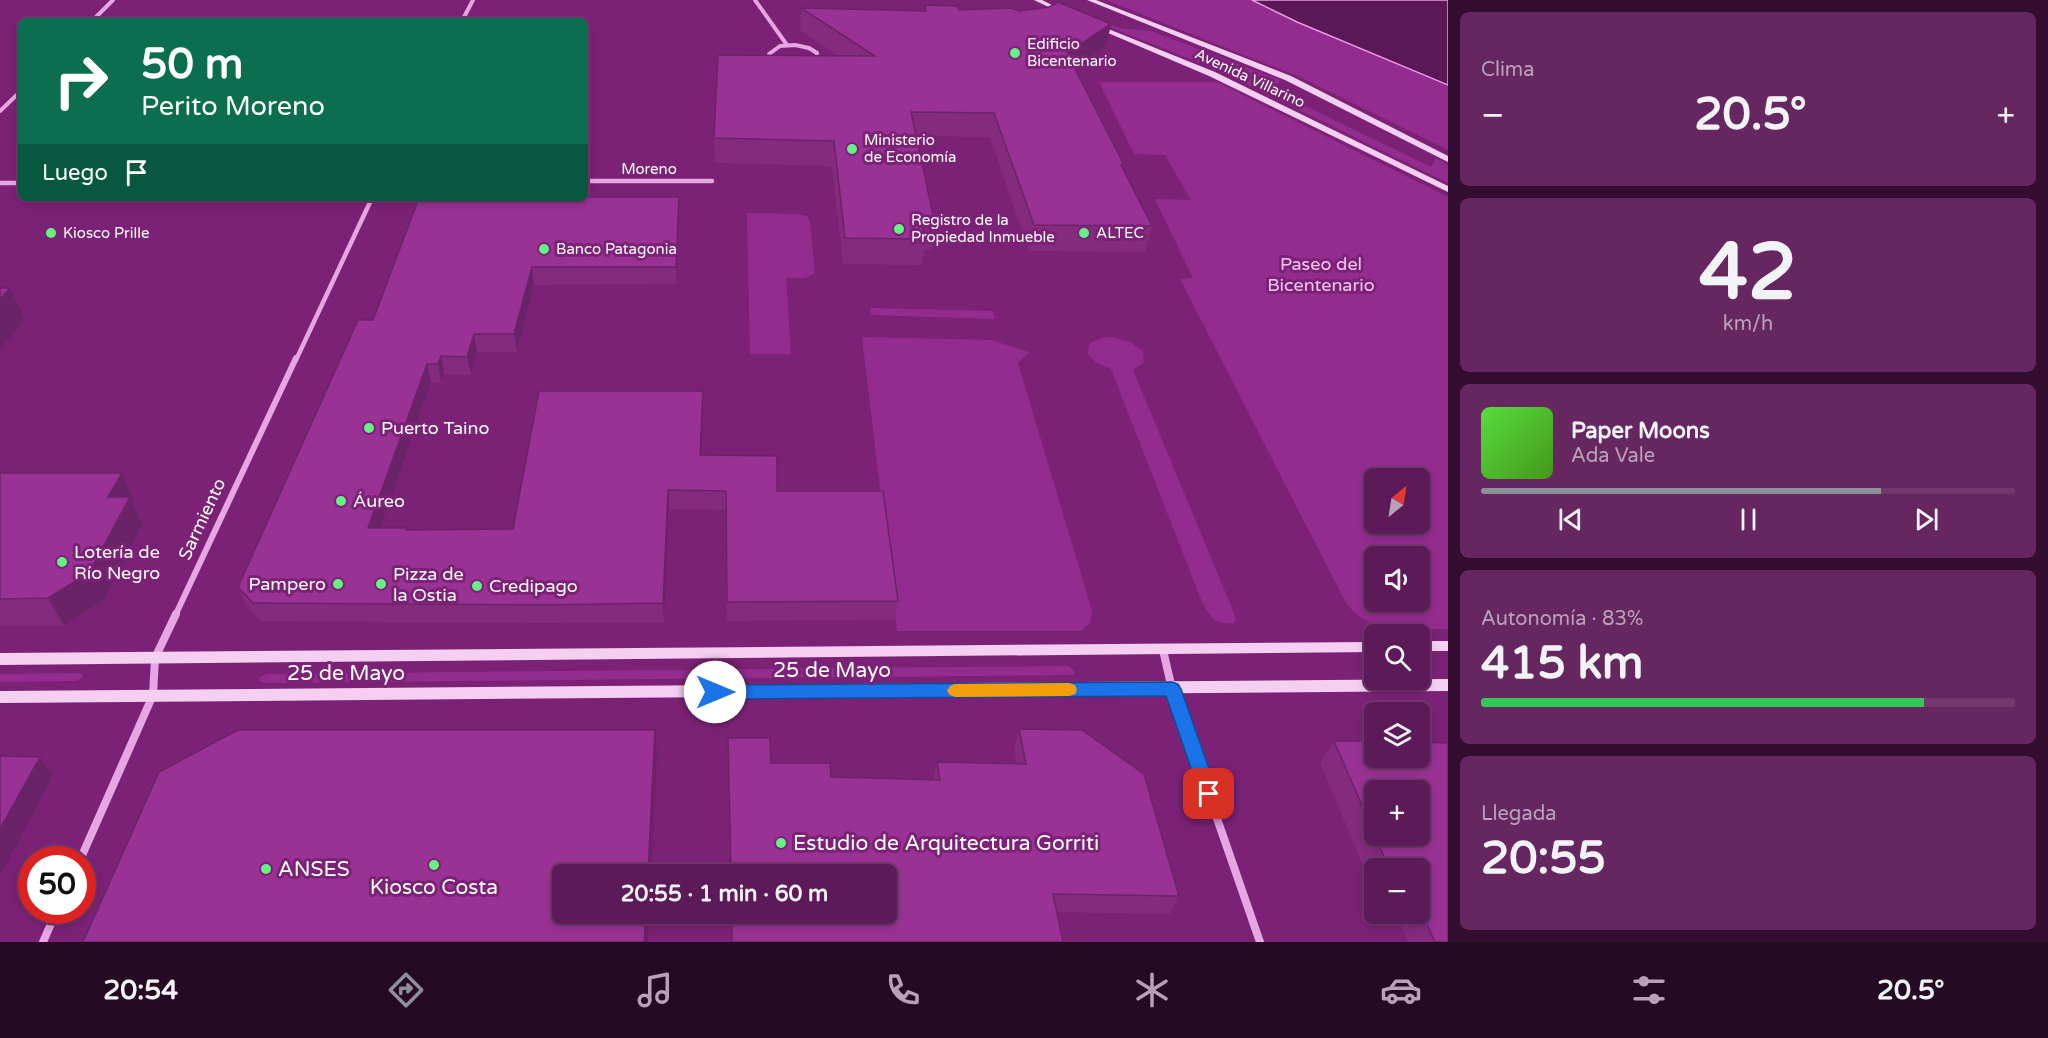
<!DOCTYPE html>
<html lang="es">
<head>
<meta charset="utf-8">
<style>
	body { margin:0; font-family:"Varela Round",sans-serif; background:#662761; color:#f1f3f6; height:100vh; display:flex; flex-direction:column; font-size:22px; white-space:nowrap }
	* { box-sizing:border-box; margin:0 }
	p { font-size:20px; color:#b9a1ba }
	.icon { flex:none; width:33px; height:33px; fill:none; stroke:currentColor; stroke-width:2; stroke-linecap:round; stroke-linejoin:round }
	.map { position:relative; flex:1; overflow:hidden }
	.drawer { display:flex; flex-direction:column; gap:12px; padding:12px; background:#330e30; width:600px }
	.drawer>* { flex:none }
	.guide { position:absolute; left:18px; top:18px; width:570px; height:183px; border-radius:9px; box-shadow:0 3px 9px #0003,0 0 0 2px #72386e; background:#0b6e4f; color:#fff; overflow:hidden }
	.needle { width:39px; rotate:30deg }
	.tools { position:absolute; left:1364px; top:468px; display:grid; gap:12px }
	.tools a { display:grid; place-items:center; width:66px; height:66px; border-radius:9px; background:#5d1a58; box-shadow:0 3px 9px #0003,0 0 0 2px #72386e; font-size:30px }
	.speed { position:absolute; left:18px; top:846px; display:flex; gap:12px; font-size:30px; font-weight:700; text-align:center }
	.speed>* { display:grid; place-content:center; width:78px; height:78px; border-radius:50%; background:#5d1a58; box-shadow:0 3px 9px #0003,0 0 0 2px #72386e; line-height:1 }
	.speed .limit { border:9px solid #d22; background:#fff; color:#111 }
	.pin { position:absolute; display:grid; place-items:center; width:51px; height:51px; color:#fff; margin:-26px; border-radius:12px; box-shadow:0 3px 9px #0006 }
	.me { position:absolute; width:66px; margin:-33px; rotate:90deg; stroke-linejoin:round; filter:drop-shadow(0 0 4px #0008) }
	.turn { display:flex; align-items:center; gap:21px; height:126px; padding:0 24px; font-size:27px }
	.turn .icon { width:78px; height:78px; stroke-width:2.5 }
	.turn b { display:block; font-size:42px; line-height:51px }
	.then { display:flex; align-items:center; height:57px; padding:0 24px; background:#0003; gap:12px; font-size:22px }
	.big { font-size:45px; font-weight:700; line-height:1.1 }
	.drawer .tile { flex:1; display:flex; flex-direction:column; justify-content:center; gap:9px; min-width:0; padding:0 21px; border-radius:9px; background:#662761 }
	.drawer .dial { align-items:center; gap:0 }
	.dial b { font-size:78px; line-height:1 }
	.song { display:flex; align-items:center; gap:18px }
	.cover { width:72px; height:72px; border-radius:9px; background:linear-gradient(135deg,hsl(110 70% 55%),hsl(100 70% 35%)) }
	.played { height:6px; border-radius:3px; background:linear-gradient(90deg,#8c9099 75%,#72386e 75%) }
	.keys { display:flex; justify-content:space-around; direction:ltr }
	.heat { display:flex; justify-content:space-between; align-items:center; font-size:33px; direction:ltr }
	.charge { height:9px; border-radius:4px; background:linear-gradient(90deg,#34c759 83%,#72386e 0) }
	.trip { position:absolute; left:552px; top:864px; width:345px; height:60px; border-radius:9px; background:#5d1a58; box-shadow:0 3px 9px #0003,0 0 0 2px #72386e; font-weight:700; line-height:60px; text-align:center }
	.dock { display:flex; height:96px; justify-content:space-around; align-items:center; background:#250a23; color:#b9a1ba }
	.dock .icon { width:42px; height:42px }
	.dock .current { color:#8c9099 }
	.dock b { font-size:27px; color:#f1f3f6 }
	main { display:flex; flex:1; min-height:0 }
	.map>svg:first-child { display:block }
</style>
</head>
<body>
<main>
<div class="map">
<svg width="1448" height="942" viewBox="0 0 1448 942">
	<rect width="100%" height="100%" fill="#7c2276"/>
	<g fill="#942c8f" fill-rule="evenodd">
		<path d="M1106,0H1252L1298,22L1448,85V150L1300,77Z"/>
		<path d="M1100,23L1126,29L1151,31L1280,80L1274,91L1431,167L1436,158L1448,165V183L1218,70Z"/>
		<path d="M1099,82H1217L1448,197V629C1411,629 1371,636 1346,603L1180,279L1193,278L1155,199L1191,200L1165,155L1134,154ZM1374,478H1419V524H1374ZM1419,556V602H1374V556Z"/>
		<path d="M747,213L796,214L807,216L810,222L815,273L805,278H786L791,354H750Z"/>
		<path d="M870,308L993,311L995,319L871,315Z"/>
		<path d="M862,337L991,340L1029,352L1018,363L1092,611L1090,622L1082,631H897Z"/>
		<path d="M1112,337L1130,342L1143,351L1144,362L1133,370L1236,618L1234,623C1216,626 1210,617 1202,602L1111,369L1097,363L1087,353L1090,343L1103,338Z"/>
		<path d="M1069,666L1075,672L1073,675L264,683L259,680L260,677L267,674Z"/>
		<path d="M80,673L83,675L82,678L76,681L0,682V674Z"/>
	</g>
	<path fill="#5c1757" stroke="#e799e4" stroke-width="1.5" d="M1252,0H1448V85L1297,22Z"/>
	<g fill="none" stroke-linecap="round" stroke-linejoin="round">
		<g stroke="#e6a5e3" stroke-width="4">
			<path d="M755,0L787,45"/>
			<path d="M92,21L113,0"/>
			<path d="M462,21L473,0"/>
			<path d="M795,45L809,48L817,53L816,59C801,67 785,67 770,58L769,54L780,46Z"/>
			<path d="M0,111L21,91"/>
		</g>
		<g stroke="#e6a5e3" stroke-width="4.5">
			<path d="M585,181H712"/>
			<path d="M0,183H21"/>
			<path d="M296,360L372,198"/>
		</g>
		<path stroke="#e6a5e3" stroke-width="6" d="M175,616L296,358"/>
		<g stroke="#e6a5e3" stroke-width="8">
			<path d="M1163,650L1172,689L1260,942"/>
			<path d="M80,860L153,695L155,658L176,614"/>
			<path d="M43,942L57,910"/>
		</g>
		<g fill="#f5cff2" fill-rule="evenodd">
			<path d="M1034,0H1042L1066,12L1061,13Z"/>
			<path d="M1087,0H1096L1291,76L1448,156V162L1285,80Z"/>
			<path d="M1096,24L1215,72L1448,186V192L1209,76L1094,27V25Z"/>
			<rect x="1419" y="641" width="29" height="10"/>
			<path d="M1374,642V652L0,665V653Z"/>
			<path d="M1448,679V691L0,703V691Z"/>
		</g>
	</g>
	<g fill="#842b7f" fill-rule="evenodd">
		<path d="M925,5L959,10L1019,11L1111,24L1106,46L1074,67L1124,165L1123,169L1152,226L1145,252L1029,251L990,137L916,136L935,224L932,250H924L922,265L843,264L832,166L715,163L714,138L839,56L800,30L801,8L925,11Z"/>
		<path d="M679,197V214L677,284L534,285L517,352H477L471,375L444,374L441,382H431L380,528L407,530L513,529L703,410L701,455L777,491L898,601L895,620L727,621L726,510L669,509L664,622L545,623L261,621L246,606L238,587L373,320Z"/>
		<path d="M0,473L134,501L133,503L143,524L104,600L64,626H0Z"/>
		<path d="M1019,729L1179,896L1170,914L1057,912L732,942L731,914H886V874H730L728,757L771,763L831,777L933,780L937,762L1017,763L1014,748Z"/>
		<path d="M1334,741H1374V758H1419V742L1448,743V942H1408L1396,914H1419V868H1374V892L1320,763ZM1374,790H1419V836H1374Z"/>
	</g>
	<g fill="#6b2368">
		<path d="M1111,24L1106,46L1063,75L1067,53Z"/>
		<path d="M679,197V214L677,284L676,267Z"/>
		<path d="M532,267L534,285L517,352L514,334Z"/>
		<path d="M10,288L25,319L0,350V299Z"/>
		<path d="M474,334L477,352L471,375L467,357Z"/>
		<path d="M441,356L444,374L441,382L438,364Z"/>
		<path d="M427,364L431,382L374,546L368,528Z"/>
		<path d="M703,391V410L701,474L700,455Z"/>
		<path d="M122,473L134,501L133,503L143,524L104,600L64,626L48,598Z"/>
		<path d="M668,490L669,509L664,622L663,603Z"/>
		<path d="M655,730L657,754L651,874H648Z"/>
		<path d="M40,757L53,776L0,876V829Z"/>
		<path d="M646,914H649L648,942H644Z"/>
	</g>
	<g fill="#993294" stroke="#6b2368" stroke-width="1.5">
		<path d="M1058,2L1111,24L1067,53L1124,165H1121L1152,226L1034,225L994,113L911,112L935,224H922L926,239L845,238L834,141L714,138L718,55L875,56L801,8L926,11L925,5L957,6L959,10L1011,8L1019,11L1049,7Z"/>
		<path d="M585,197H679L676,267H532L514,334H474L467,357L441,356L438,364H427L368,528H407L406,530L513,529L539,391H703L700,455L777,456V491H883L898,601L727,602L726,491L668,490L663,603L542,605L253,603L238,587L358,320H373L419,198Z"/>
		<path d="M0,288H10L0,299Z"/>
		<path d="M0,473H122L108,497H130L89,573L48,598L0,599Z"/>
		<path d="M1019,729L1082,730L1144,774L1179,896L1053,894L1063,942H732V914H886V874H731L728,738H770L771,763H830L831,777L940,780L937,762L1026,764Z"/>
		<path d="M238,730H655L648,874H562V914H646L644,942H83L159,772Z"/>
		<path d="M1334,741H1374V758H1419V742L1448,743V942H1435L1419,906V868H1389L1375,836H1419V790H1374V833Z"/>
		<path d="M0,756L40,757L0,829Z"/>
	</g>
	<path fill="#1a73e8" stroke="#114b97" stroke-width="1.5" d="M1172,682L1178,684L1181,689L1218,794L1215,800L1209,802L1203,800L1200,794L1166,696L715,699L709,697L706,692L709,687L715,685Z"/>
	<path fill="#f59e0b" d="M1069,683L1075,685L1077,690L1075,694L1069,696L955,697L950,695L947,691L950,686L955,684Z"/>
	<g fill="#67f185" stroke="#7c2276" stroke-width="2">
		<circle cx="1015" cy="53" r="6"/>
		<circle cx="852" cy="149" r="6"/>
		<circle cx="899" cy="229" r="6"/>
		<circle cx="51" cy="233" r="6"/>
		<circle cx="1084" cy="233" r="6"/>
		<circle cx="544" cy="249" r="6"/>
		<circle cx="369" cy="428" r="6"/>
		<circle cx="341" cy="501" r="6"/>
		<circle cx="62" cy="562" r="6"/>
		<circle cx="338" cy="584" r="6"/>
		<circle cx="381" cy="584" r="6"/>
		<circle cx="477" cy="586" r="6"/>
		<circle cx="781" cy="843" r="6"/>
		<circle cx="434" cy="865" r="6"/>
		<circle cx="266" cy="869" r="6"/>
	</g>
	<g text-anchor="middle" dominant-baseline="central" stroke-width="6" stroke-linejoin="round" paint-order="stroke">
		<g font-size="15" fill="#fff" stroke="#7c2276" text-anchor="start">
			<text x="1027" y="44">Edificio<tspan x="1027" dy="17">Bicentenario</tspan></text>
			<text x="864" y="140">Ministerio<tspan x="864" dy="17">de Economía</tspan></text>
			<text x="911" y="220">Registro de la<tspan x="911" dy="17">Propiedad Inmueble</tspan></text>
			<text x="63" y="233">Kiosco Prille</text>
			<text x="1096" y="233">ALTEC</text>
			<text x="556" y="249">Banco Patagonia</text>
		</g>
		<g font-size="15" fill="#fff" stroke="#7c2276">
			<text transform="translate(1250 78) rotate(25)">Avenida Villarino</text>
			<text x="649" y="169">Moreno</text>
		</g>
		<g font-size="18" fill="#f5c8f2" stroke="#7c2276">
			<text x="1321" y="264">Paseo del<tspan x="1321" dy="21">Bicentenario</tspan></text>
		</g>
		<g font-size="18" fill="#fff" stroke="#7c2276" text-anchor="start">
			<text x="381" y="428">Puerto Taino</text>
			<text x="353" y="501">Áureo</text>
			<text x="74" y="552">Lotería de<tspan x="74" dy="21">Río Negro</tspan></text>
			<text x="393" y="574">Pizza de<tspan x="393" dy="21">la Ostia</tspan></text>
			<text x="326" y="584" text-anchor="end">Pampero</text>
			<text x="489" y="586">Credipago</text>
		</g>
		<g font-size="18" fill="#fff" stroke="#7c2276">
			<text transform="translate(202 519) rotate(-65)">Sarmiento</text>
		</g>
		<g font-size="21" fill="#fff" stroke="#7c2276">
			<text x="832" y="670">25 de Mayo</text>
			<text x="346" y="673">25 de Mayo</text>
		</g>
		<g font-size="21" fill="#fff" stroke="#7c2276" text-anchor="start">
			<text x="793" y="843">Estudio de Arquitectura Gorriti</text>
			<text x="278" y="869">ANSES</text>
			<text x="434" y="887" text-anchor="middle">Kiosco Costa</text>
		</g>
	</g>
</svg>
<div class="tools">
<a><svg class="needle" viewBox="-14 -14 28 28"><path d="M0-13l5 13h-10z" fill="#e53935"/><path d="M0 13l5-13h-10z" fill="#b9a1ba"/></svg></a>
<a><svg class="icon" aria-label="sound" viewBox="0 0 24 24"><path d="M4 9h4l5-4v14l-5-4H4zM17 9q2 3 0 6"/></svg></a>
<a><svg class="icon" aria-label="search" viewBox="0 0 24 24"><circle cx="10" cy="10" r="6"/><path d="M15 15l6 6"/></svg></a>
<a><svg class="icon" aria-label="layers" viewBox="0 0 24 24"><path d="M12 4l9 5-9 5-9-5zM3 14l9 5 9-5"/></svg></a>
<a>+</a>
<a>−</a>
</div>
<div class="speed"><div class="limit">50</div></div>
<div class="pin" style="left:1209px;top:794px;background:#d93025"><svg class="icon" aria-label="arrive" viewBox="0 0 24 24"><path d="M6 21V4h12l-3 4 3 4H6"/></svg></div>
<svg class="me" style="left:715px;top:692px" viewBox="-20 -20 40 40"><circle r="19" fill="#fff"/><path d="M0-13L10 11 0 6-10 11z" fill="#1a73e8"/></svg>
<div class="trip">20:55 · 1 min · 60 m</div>
<div class="guide">
<div class="turn"><svg class="icon" aria-label="right" viewBox="0 0 24 24"><path d="M7 20v-9h11M14 6l5 5-5 5"/></svg><div><b>50 m</b>Perito Moreno</div></div>
<div class="then">Luego<svg class="icon" aria-label="arrive" viewBox="0 0 24 24"><path d="M6 21V4h12l-3 4 3 4H6"/></svg></div>
</div>
</div>
<section class="drawer">
<div class="tile"><p>Clima</p>
<div class="heat"><a>−</a><b class="big">20.5°</b><a>+</a></div>
</div>
<div class="tile dial"><b>42</b><p>km/h</p></div>
<div class="tile">
<div class="song"><i class="cover"></i><div><b>Paper Moons</b><p>Ada Vale</p></div></div>
<div class="played"></div>
<div class="keys"><svg class="icon" aria-label="previous" viewBox="0 0 24 24"><path d="M18 5L8 12l10 7zM5 5v14"/></svg><svg class="icon" aria-label="pause" viewBox="0 0 24 24"><path d="M8 5v14M16 5v14"/></svg><svg class="icon" aria-label="next" viewBox="0 0 24 24"><path d="M6 5l10 7-10 7zM19 5v14"/></svg></div>
</div>
<div class="tile"><p>Autonomía · 83%</p><b class="big">415 km</b><div class="charge"></div></div>
<div class="tile"><p>Llegada</p><b class="big">20:55</b></div>
</section>
</main>
<nav class="dock">
<b>20:54</b>
<svg class="icon current" aria-label="directions" viewBox="0 0 24 24"><path d="M12 3l9 9-9 9-9-9zM9 14v-3h6M13 9l2 2-2 2"/></svg>
<svg class="icon" aria-label="music" viewBox="0 0 24 24"><path d="M9 18V5l10-2v13"/><circle cx="6" cy="18" r="3"/><circle cx="16" cy="16" r="3"/></svg>
<svg class="icon" aria-label="phone" viewBox="0 0 24 24"><path d="M5 4h4l2 5-3 2q2 4 5 5l2-3 5 2v4C11 20 4 13 5 4z"/></svg>
<svg class="icon" aria-label="climate" viewBox="0 0 24 24"><path d="M12 3v18M4 7l16 10M4 17L20 7"/></svg>
<svg class="icon" aria-label="car" viewBox="0 0 24 24"><path d="M5 17H2v-5l4-1 3-4h7l3 4 3 1v5h-3M9 17h6M6 11h13"/><circle cx="7" cy="17" r="2"/><circle cx="17" cy="17" r="2"/></svg>
<svg class="icon" aria-label="filters" viewBox="0 0 24 24"><path d="M4 7h16M4 17h16"/><circle cx="9" cy="7" r="2"/><circle cx="15" cy="17" r="2"/></svg>
<b>20.5°</b>
</nav>
</body>
</html>
